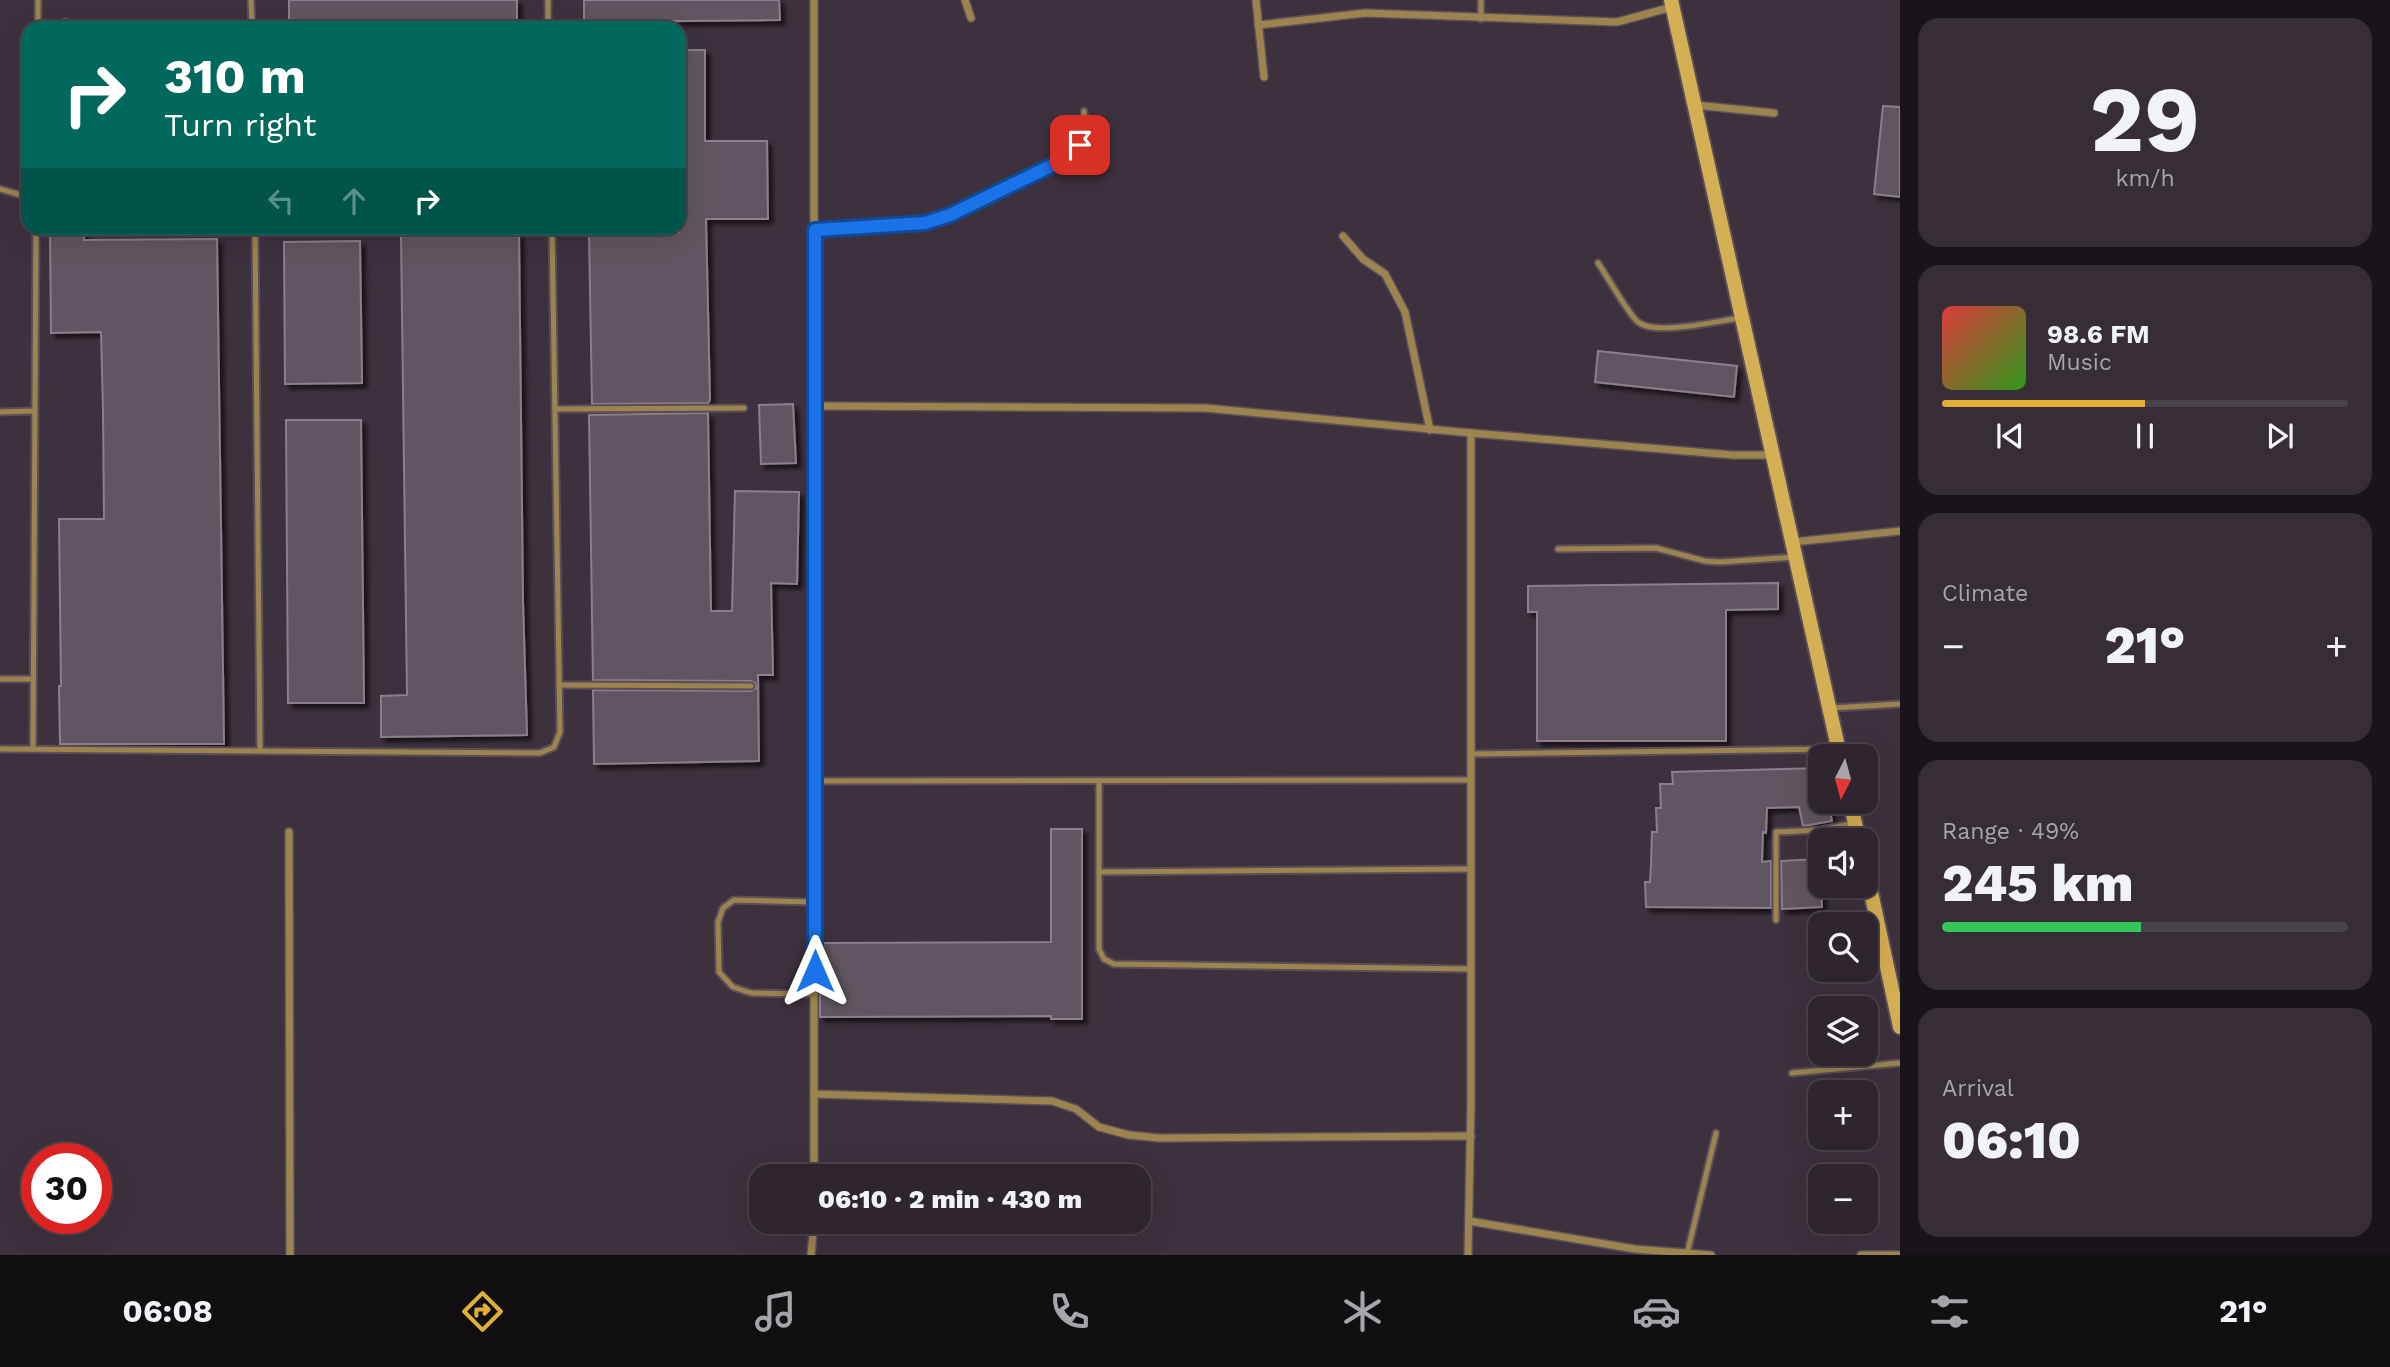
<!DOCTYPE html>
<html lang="en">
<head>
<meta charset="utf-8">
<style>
	body { margin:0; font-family:"Work Sans",sans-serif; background:#362d36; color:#f1f3f6; height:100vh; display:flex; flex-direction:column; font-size:26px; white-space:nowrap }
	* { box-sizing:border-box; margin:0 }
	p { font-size:23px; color:#a7a5aa }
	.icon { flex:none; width:38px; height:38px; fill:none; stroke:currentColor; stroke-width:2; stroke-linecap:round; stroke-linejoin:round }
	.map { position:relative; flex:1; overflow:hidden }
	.drawer { display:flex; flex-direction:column; gap:18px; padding:18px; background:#191419; width:490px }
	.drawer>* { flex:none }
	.hud { position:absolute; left:21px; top:21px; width:665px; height:214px; border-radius:21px; box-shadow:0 7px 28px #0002,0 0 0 2px #49424a; background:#00695c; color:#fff; overflow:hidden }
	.needle { width:46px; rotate:186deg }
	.fabs { position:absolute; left:1808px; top:744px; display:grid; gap:14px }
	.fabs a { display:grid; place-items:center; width:70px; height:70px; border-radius:14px; background:#2e252e; box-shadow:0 7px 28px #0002,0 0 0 2px #49424a; font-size:35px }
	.speed { position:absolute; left:21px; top:1143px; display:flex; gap:14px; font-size:35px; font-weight:700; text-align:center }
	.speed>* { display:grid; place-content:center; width:91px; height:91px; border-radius:50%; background:#2e252e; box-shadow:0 7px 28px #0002,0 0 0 2px #49424a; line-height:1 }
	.speed .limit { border:10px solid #d22; background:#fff; color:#111 }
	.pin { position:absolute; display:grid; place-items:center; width:60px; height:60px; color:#fff; margin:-30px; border-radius:14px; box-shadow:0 4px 10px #0006 }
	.me { position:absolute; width:77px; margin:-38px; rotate:0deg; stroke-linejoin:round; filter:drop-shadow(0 0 5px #0008) }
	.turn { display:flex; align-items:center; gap:24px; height:147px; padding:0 28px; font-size:32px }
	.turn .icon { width:91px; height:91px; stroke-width:2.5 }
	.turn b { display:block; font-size:49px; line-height:60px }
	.lanes { display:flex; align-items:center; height:66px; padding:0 28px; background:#0003; justify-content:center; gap:35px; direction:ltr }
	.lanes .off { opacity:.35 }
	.big { font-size:52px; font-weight:800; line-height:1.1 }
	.drawer .tile { flex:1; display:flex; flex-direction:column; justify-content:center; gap:10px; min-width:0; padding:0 24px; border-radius:21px; background:#362d36 }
	.drawer .dial { align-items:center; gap:0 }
	.dial b { font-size:91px; line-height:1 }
	.song { display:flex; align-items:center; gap:21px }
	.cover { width:84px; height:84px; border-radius:10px; background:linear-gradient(135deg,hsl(0 70% 55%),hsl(110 70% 35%)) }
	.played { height:7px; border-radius:4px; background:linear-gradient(90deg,#dfb034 50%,#49424a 50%) }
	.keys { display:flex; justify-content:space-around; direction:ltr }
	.heat { display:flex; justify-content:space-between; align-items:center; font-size:38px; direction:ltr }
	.charge { height:10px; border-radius:5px; background:linear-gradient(90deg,#34c759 49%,#49424a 0) }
	.trip { position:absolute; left:749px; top:1164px; width:402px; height:70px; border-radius:21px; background:#2e252e; box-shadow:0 7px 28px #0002,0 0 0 2px #49424a; font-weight:800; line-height:70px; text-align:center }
	.tabs { display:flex; height:112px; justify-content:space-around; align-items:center; background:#120f12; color:#a7a5aa }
	.tabs .icon { width:49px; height:49px }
	.tabs .current { color:#dfb034 }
	.tabs b { font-size:32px; color:#f1f3f6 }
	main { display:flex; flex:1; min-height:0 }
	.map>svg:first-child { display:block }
</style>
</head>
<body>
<main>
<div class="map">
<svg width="1900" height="1255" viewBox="0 0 1900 1255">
	<defs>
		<filter id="shadow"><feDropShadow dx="4.5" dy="4.5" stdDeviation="2" flood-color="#0009"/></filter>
	</defs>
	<rect width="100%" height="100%" fill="#3d313d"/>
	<g fill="#615461" stroke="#8c7e8c" stroke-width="2" filter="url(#shadow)">
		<path d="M289,0H517V22L289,25Z"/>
		<path d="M584,0H779L780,20L584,22Z"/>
		<path d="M679,50H705V141H767L768,219H706L710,400L708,403L592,404L589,233L679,232Z"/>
		<path d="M1883,106L1900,107V197L1874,194Z"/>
		<path d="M50,232H84V240L217,239L224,744H60L59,686H61L59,519H104L103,410L101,332L51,333Z"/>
		<path d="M519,234L523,602L527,735L381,737V696L407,695L401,236Z"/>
		<path d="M360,241L362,383L285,384L284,242Z"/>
		<path d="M1598,351L1737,366L1734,397L1595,382Z"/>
		<path d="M793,404L796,463L761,464L759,405Z"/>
		<path d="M708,413L711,611H732L735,491L799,492L797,584L771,583L773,675H758L759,761L594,764L593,690L751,691L756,688L755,683L751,681L593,680L589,415Z"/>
		<path d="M286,420H361L364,703H288Z"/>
		<path d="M1778,583V609L1726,610V741H1537V612H1528V586Z"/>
		<path d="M1820,768V802H1828L1832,821L1803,826L1799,807L1767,808L1766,833L1763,832L1762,862L1771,861V908L1646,907L1645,882H1650L1651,865L1652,832H1657L1656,808H1661L1660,784H1673L1672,772Z"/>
		<path d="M1051,829H1082V1019H1051V1016L820,1017V943L1051,942Z"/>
		<path d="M1819,859L1822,907L1782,909L1781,861Z"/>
	</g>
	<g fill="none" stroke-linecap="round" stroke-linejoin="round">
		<defs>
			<g id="lane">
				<path d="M38,0V28"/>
				<path d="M251,0L252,28"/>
				<path d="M548,0V28"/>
				<path d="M1481,0V19"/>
				<path d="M65,22L87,28"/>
				<path d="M0,189L28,197"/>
				<path d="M255,228L260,750"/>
				<path d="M815,230L925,223L950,215L1063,160L1080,144L1085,131L1084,111"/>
				<path d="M1598,263C1608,277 1626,311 1638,322C1655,336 1717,321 1740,318"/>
				<path d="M555,409L744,408"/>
				<path d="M0,412L34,411"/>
				<path d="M1558,549L1656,548L1705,561L1720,562L1795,557"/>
				<path d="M0,679H32"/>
				<path d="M559,685L751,686"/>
				<path d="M1831,708L1900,704"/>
				<path d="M0,749L540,753L554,747L560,732L552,228"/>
				<path d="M33,749L36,228"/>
				<path d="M1471,754L1838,749"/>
				<path d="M815,781L1471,780"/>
				<path d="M1099,781V949L1104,959L1114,964L1471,969"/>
				<path d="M1099,872L1471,869"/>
				<path d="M814,902L734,900L723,908L718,922L719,972L733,987L751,993L815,994"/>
				<path d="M1776,920V832L1821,830L1855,823"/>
				<path d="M1792,1073L1900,1063"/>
				<path d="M1687,1254L1716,1133"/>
			</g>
			<g id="street">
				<path d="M814,0V1176"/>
				<path d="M965,0L971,18"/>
				<path d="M1256,0L1264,77"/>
				<path d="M1258,25L1365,13L1617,22L1672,7"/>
				<path d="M1695,105L1774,113"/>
				<path d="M1343,236L1363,259L1385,274L1405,312L1430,430"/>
				<path d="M814,406L1205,408L1471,433L1733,455H1772"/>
				<path d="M1793,542L1900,531"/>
				<path d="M289,832L290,1255"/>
				<path d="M814,1094L1052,1101L1076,1109L1099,1127L1129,1135L1159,1138L1471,1136"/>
				<path d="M1469,1221L1635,1249L1711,1255"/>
				<path d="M811,1255L814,1222"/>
				<path d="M1468,1255L1471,1101V433"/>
				<path d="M1861,1255H1900"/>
			</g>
			<g id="secondary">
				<path d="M1671,0L1840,756"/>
				<path d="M1850,802L1859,840"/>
				<path d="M1866,869L1900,1027"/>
			</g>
		</defs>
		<use href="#lane" stroke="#594e59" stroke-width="9"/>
		<use href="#street" stroke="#594e59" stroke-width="10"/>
		<use href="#secondary" stroke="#594e59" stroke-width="18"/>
		<use href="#lane" stroke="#9b844e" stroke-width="5"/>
		<use href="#street" stroke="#9b844e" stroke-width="7"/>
		<use href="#secondary" stroke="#d5af54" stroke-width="14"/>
	</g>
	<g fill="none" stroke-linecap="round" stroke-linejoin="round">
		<defs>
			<path id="route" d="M815,971V230L925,223L950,215L1063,160L1080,145"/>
		</defs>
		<use href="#route" stroke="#114b97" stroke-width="18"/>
		<use href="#route" stroke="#1a73e8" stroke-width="12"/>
	</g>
</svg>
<div class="fabs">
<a><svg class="needle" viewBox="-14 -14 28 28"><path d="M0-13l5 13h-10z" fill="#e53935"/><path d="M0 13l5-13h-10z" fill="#a7a5aa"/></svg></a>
<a><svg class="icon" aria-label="sound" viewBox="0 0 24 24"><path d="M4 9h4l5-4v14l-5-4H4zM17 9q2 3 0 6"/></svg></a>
<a><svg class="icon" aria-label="search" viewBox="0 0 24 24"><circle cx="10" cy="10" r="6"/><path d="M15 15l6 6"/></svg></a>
<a><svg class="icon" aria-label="layers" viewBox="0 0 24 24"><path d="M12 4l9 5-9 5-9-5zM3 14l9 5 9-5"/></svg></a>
<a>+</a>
<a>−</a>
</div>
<div class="speed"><div class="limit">30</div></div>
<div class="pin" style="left:1080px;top:145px;background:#d93025"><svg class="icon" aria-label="arrive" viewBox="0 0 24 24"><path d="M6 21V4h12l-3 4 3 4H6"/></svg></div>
<svg class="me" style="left:815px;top:971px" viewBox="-20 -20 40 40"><path d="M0-17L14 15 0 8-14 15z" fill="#1a73e8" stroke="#fff" stroke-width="4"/></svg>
<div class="trip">06:10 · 2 min · 430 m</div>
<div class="hud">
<div class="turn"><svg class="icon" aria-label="right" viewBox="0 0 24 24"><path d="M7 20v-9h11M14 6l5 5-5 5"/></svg><div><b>310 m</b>Turn right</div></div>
<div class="lanes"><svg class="icon off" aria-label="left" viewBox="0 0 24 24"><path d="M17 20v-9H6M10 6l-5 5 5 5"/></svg><svg class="icon off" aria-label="ahead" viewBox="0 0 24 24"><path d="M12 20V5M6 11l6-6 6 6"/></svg><svg class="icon" aria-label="right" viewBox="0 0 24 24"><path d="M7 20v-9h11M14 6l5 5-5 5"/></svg></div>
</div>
</div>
<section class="drawer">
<div class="tile dial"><b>29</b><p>km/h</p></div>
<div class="tile">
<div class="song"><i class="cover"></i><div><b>98.6 FM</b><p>Music</p></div></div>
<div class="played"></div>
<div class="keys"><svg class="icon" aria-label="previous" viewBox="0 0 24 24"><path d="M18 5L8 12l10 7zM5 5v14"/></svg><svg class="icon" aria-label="pause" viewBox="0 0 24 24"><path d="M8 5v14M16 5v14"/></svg><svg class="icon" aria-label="next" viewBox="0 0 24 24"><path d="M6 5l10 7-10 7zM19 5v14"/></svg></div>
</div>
<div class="tile"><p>Climate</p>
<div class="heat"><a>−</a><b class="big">21°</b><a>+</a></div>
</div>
<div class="tile"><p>Range · 49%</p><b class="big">245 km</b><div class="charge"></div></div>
<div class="tile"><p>Arrival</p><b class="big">06:10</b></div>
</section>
</main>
<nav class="tabs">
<b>06:08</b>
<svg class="icon current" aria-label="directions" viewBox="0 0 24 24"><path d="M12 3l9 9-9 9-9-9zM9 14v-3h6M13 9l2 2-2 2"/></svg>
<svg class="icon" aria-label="music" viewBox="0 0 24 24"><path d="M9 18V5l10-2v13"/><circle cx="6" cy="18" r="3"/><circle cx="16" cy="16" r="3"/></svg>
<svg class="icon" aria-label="phone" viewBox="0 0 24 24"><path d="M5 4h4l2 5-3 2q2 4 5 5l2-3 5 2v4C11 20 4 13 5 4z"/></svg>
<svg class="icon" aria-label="climate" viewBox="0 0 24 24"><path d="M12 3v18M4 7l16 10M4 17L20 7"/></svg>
<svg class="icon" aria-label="car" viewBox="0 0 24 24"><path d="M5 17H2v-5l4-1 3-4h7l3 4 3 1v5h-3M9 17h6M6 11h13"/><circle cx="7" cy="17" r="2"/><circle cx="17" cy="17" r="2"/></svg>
<svg class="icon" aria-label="filters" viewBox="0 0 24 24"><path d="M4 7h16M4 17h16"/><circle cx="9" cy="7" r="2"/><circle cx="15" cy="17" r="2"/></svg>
<b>21°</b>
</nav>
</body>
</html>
